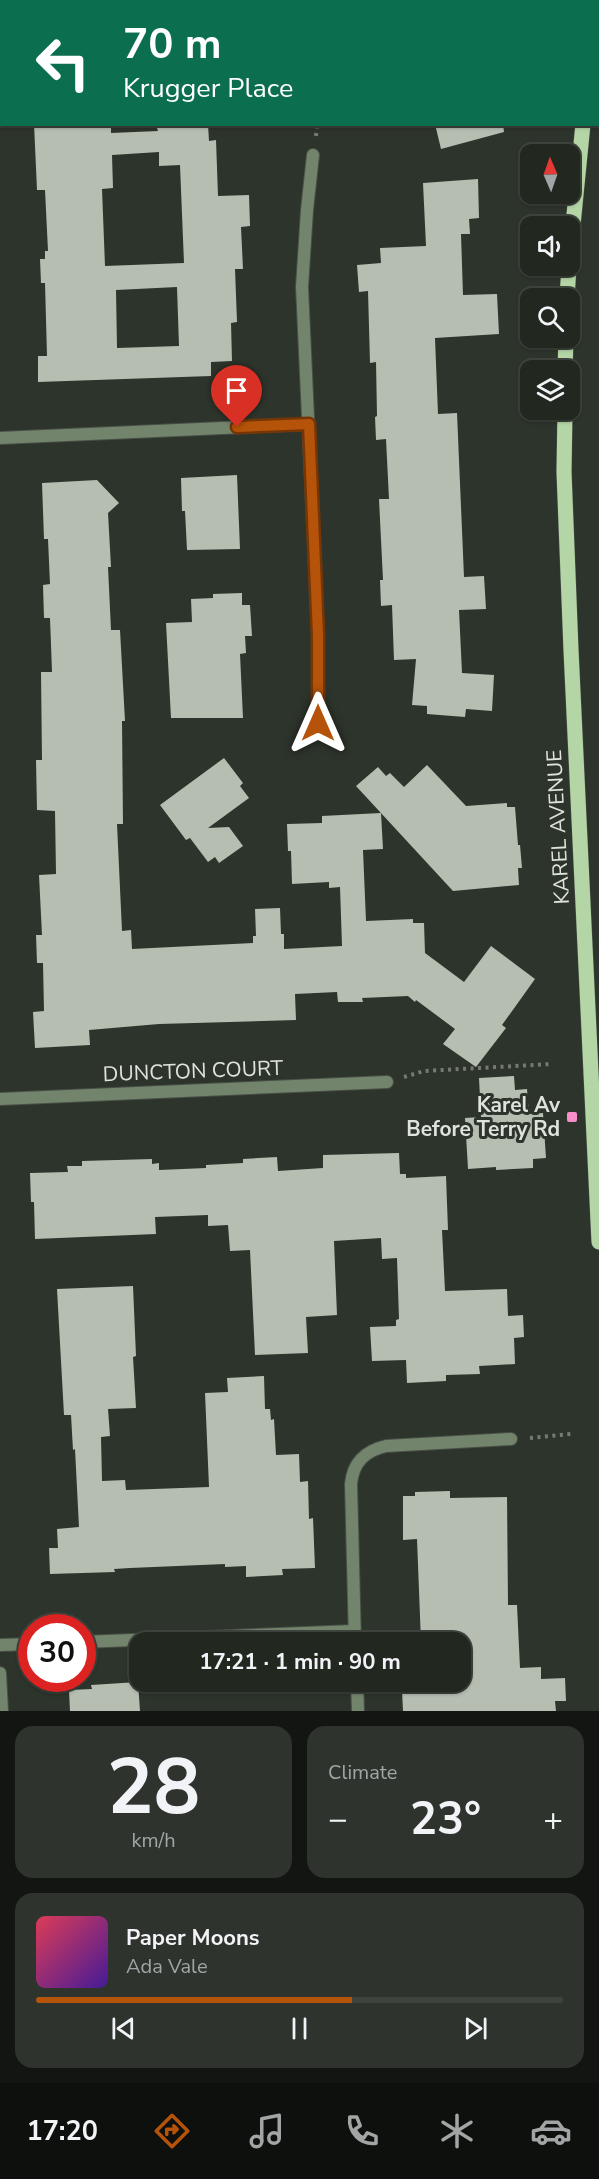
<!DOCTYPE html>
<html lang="en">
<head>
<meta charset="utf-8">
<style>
	body { margin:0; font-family:"Nunito Sans",sans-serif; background:#2e332d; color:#f1f3f6; height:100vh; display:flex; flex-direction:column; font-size:22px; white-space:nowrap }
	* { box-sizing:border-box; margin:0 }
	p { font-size:20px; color:#a2a5a5 }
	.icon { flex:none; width:33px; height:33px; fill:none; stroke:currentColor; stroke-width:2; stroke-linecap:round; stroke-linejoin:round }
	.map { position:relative; height:1711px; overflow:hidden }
	.side { display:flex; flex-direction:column; gap:15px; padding:15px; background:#131512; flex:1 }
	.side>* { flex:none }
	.banner { position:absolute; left:0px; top:0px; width:600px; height:126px; box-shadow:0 2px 4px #0004,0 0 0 2px #3f443e; background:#0b6e4f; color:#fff; overflow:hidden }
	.needle { width:39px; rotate:358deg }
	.controls { position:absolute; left:520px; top:144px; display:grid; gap:12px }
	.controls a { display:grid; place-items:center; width:60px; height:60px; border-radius:12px; background:#222720; box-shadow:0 2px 4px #0004,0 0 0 2px #3f443e; font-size:30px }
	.speed { position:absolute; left:18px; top:1614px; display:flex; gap:12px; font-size:30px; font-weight:700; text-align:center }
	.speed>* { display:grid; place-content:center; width:78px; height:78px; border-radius:50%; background:#222720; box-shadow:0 2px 4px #0004,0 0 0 2px #3f443e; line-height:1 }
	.speed .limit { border:9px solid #d22; background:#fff; color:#111 }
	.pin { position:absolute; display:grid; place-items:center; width:51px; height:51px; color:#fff; margin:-62px -26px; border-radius:50% 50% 50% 0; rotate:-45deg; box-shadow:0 0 6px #0007 }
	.pin .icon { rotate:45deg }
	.me { position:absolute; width:66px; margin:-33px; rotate:0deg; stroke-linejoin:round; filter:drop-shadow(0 0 4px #0008) }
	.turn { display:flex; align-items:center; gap:21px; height:126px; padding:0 24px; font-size:27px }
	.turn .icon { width:78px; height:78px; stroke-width:2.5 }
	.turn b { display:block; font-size:42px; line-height:51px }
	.big { font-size:45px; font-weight:700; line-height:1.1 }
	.side .tile { flex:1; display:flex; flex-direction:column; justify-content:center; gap:9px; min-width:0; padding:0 21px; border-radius:18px; background:#2e332d }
	.side .dial { align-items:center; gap:0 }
	.dial b { font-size:78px; line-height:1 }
	.song { display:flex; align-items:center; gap:18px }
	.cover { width:72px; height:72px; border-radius:9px; background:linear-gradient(135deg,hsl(350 70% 55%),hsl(260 70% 35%)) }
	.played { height:6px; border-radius:3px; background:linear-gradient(90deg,#b45309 60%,#3f443e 60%) }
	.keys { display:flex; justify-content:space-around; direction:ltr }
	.heat { display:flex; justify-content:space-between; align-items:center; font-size:33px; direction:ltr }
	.side .tiles { flex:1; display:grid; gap:15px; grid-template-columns:1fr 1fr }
	.tile:last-child { grid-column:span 2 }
	.trip { position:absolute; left:129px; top:1632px; width:342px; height:60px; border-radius:18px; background:#222720; box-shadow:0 2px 4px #0004,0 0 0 2px #3f443e; font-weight:700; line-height:60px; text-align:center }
	.tab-bar { display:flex; height:96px; justify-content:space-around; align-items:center; background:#0e100d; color:#a2a5a5 }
	.tab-bar .icon { width:42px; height:42px }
	.tab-bar .active { color:#b45309 }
	.tab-bar b { font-size:27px; color:#f1f3f6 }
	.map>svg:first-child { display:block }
</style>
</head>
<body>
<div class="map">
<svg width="599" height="1711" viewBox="0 0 599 1711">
	<rect width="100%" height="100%" fill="#2d342b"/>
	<g fill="#b6beb2" fill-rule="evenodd">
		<path d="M34,124H111V133L158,131L157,128L169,127V124H208L209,141L216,140L218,196L249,195L250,226L241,227L243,269H235L237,322L231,323L232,361L211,362V376L38,382V356H47L45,283H41L40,259H45V251H48L45,190H37ZM159,152V166L180,165L184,263L105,266L102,189L113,188L112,155ZM177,287L179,346L117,348L116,290Z"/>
		<path d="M435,124H503L504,132L441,149Z"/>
		<path d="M478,179L479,218L469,219L470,234H461L463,295L497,294L499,334L435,338L438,414L457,413L464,577L484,576L486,609L459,610L462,673L494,675L492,711L466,709L465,717L427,714V706L412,705L416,659L394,660L392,605L381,606L380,580H383L379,499H389L386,439L376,440L375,417L377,416L376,362L370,363L368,291L359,292L357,265L381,263L380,248L426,246L423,183Z"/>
		<path d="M237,475L240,549L187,550L185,511H182L181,478Z"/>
		<path d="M97,480L119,503L108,513L111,567H108L111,630H120L125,721H122L123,824H117L122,931L131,930L132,949L253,943V936H256L255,909L280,908L281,934H284V949L342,946L340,887L329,888V882L292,884L291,851H288L287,824L322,823V816L381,813L383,849L363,850L366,921L413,919V923H424L425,953L464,982L491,946L535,979L502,1025L506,1028L476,1067L443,1044L455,1029L416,1000L415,1002L408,996L362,998L363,1002H338L337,992L295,994L296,1020L159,1024L89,1030L90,1045L35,1048L33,1012L44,1011L43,963H37L36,935H42L39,875L56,874L55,811L37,810L36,760H42L41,672H52L50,618H44L43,585L50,584L48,539H44L42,483Z"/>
		<path d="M242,593V605H250L252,636H245L246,653L240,654L243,718H171L166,623L192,622L191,599L213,598V594Z"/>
		<path d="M224,758L243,783L240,786L249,798L208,828L229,827L243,846L219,863L215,857L208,862L190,838L186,840L160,805Z"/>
		<path d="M427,765L466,806L507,803V807H515L518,845H520L522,868H518L519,885L453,891L356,786L378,767L386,776L390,773L404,787Z"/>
		<path d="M514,1076L515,1090L527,1089L529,1114L543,1113L546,1158L533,1159V1168L496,1170V1167L468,1169L465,1118L481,1117L479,1078Z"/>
		<path d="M399,1153L400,1174H406V1178L446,1176L448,1230H442L445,1291L507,1289L508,1316L523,1315L524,1337L514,1338L515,1364L479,1366L480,1374L446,1375V1381L407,1383L406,1360L372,1361L370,1327L396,1326V1320L399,1319L397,1258L382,1259L381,1238L334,1241L337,1315L306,1317L308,1353L255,1355L250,1250L230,1251L228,1225L208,1226V1215L155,1217L156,1234L35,1239L34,1202H31L30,1173L68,1172L67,1166H82V1161L152,1159V1164L159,1163V1170L206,1168V1165L243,1163V1159L277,1157L278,1171L323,1168V1155Z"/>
		<path d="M133,1286L136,1356L133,1357L136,1408L108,1409L110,1436L101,1437L102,1481L125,1480L126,1490L209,1487L205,1393L228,1392L227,1378L264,1376L265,1409H270L271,1420L274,1419L276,1455L299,1454L300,1482L308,1481L309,1519L313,1518L315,1568L282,1569L283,1575L246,1577V1566L225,1567V1564L130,1568L114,1569L115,1572L50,1574L49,1548H58L57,1529L79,1527L75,1449L73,1450L71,1415H64L57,1289Z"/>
		<path d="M450,1491V1498L507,1497L508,1605H517L520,1668L541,1667V1679L565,1678L566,1701H555L556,1711H403L402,1690L429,1689V1684H431V1682H460V1642H421L417,1539L403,1540V1496H415V1492Z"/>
		<path d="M138,1682L140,1711H70L69,1690L92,1689L91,1685Z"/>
	</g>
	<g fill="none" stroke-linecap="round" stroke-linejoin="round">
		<defs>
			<g id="street">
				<path d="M313,155L307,210L302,287L318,635V723"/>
				<path d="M0,438L309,424"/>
				<path d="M0,1099L387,1082"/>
				<path d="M82,1642L354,1631"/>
				<path d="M355,1642L351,1484C353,1462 365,1451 386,1446L511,1439"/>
				<path d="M0,1645L32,1644"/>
				<path d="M0,1673L2,1711"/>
				<path d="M357,1682L358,1711"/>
			</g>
			<g id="primary">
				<path d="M598,9L599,6"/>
				<path d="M570,255L583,124"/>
				<path d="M567,298L569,266"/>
				<path d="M565,370L566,338"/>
				<path d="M565,410L564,472L571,650L599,1242"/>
			</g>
		</defs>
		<use href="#street" stroke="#495047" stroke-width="14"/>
		<use href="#primary" stroke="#495047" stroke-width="16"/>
		<g stroke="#757b73" stroke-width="4" stroke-dasharray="3 4.5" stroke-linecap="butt">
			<path d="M356,2V0"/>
			<path d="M316,136L317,124"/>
			<path d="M404,1077L424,1071L552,1064"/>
			<path d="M530,1438L571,1434"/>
		</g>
		<use href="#street" stroke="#73846c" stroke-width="12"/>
		<use href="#primary" stroke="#b4d6a6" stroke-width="15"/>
	</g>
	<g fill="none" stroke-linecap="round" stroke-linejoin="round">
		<defs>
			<path id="route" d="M237,427L309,424L318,635V723"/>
		</defs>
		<use href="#route" stroke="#753606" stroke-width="15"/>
		<use href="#route" stroke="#b45309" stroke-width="10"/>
	</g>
	<rect fill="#f98fca" stroke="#2d342b" stroke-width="2" x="566" y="1111" width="12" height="12" rx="3"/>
	<g text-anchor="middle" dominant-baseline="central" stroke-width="6" stroke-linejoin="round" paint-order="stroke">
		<g font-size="21" fill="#dfe3dd" stroke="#2d342b">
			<text transform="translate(558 827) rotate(-93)">KAREL AVENUE</text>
			<text transform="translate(193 1071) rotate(-2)">DUNCTON COURT</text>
		</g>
		<g font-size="21" font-weight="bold" fill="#dfe3dd" stroke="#2d342b" text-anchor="end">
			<text x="560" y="1105">Karel Av<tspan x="560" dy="24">Before Terry Rd</tspan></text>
		</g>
	</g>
</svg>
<div class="controls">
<a><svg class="needle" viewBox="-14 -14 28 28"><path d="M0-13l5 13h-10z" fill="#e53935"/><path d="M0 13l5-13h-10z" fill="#a2a5a5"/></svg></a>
<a><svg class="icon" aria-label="sound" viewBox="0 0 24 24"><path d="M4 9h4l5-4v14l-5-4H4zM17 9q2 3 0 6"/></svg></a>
<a><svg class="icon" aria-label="search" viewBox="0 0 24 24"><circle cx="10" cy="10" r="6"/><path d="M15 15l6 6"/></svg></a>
<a><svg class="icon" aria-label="layers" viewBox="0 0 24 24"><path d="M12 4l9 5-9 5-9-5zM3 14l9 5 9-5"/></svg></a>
</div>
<div class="speed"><div class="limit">30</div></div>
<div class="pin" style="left:237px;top:427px;background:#d93025"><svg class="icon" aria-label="arrive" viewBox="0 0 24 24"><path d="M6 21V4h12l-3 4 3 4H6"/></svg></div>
<svg class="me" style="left:318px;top:723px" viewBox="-20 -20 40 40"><path d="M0-17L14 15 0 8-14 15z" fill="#b45309" stroke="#fff" stroke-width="4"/></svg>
<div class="trip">17:21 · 1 min · 90 m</div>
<div class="banner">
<div class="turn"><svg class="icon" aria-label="left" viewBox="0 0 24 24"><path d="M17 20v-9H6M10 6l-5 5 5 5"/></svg><div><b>70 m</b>Krugger Place</div></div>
</div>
</div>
<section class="side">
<div class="tiles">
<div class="tile dial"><b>28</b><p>km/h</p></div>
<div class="tile"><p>Climate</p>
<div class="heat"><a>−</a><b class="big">23°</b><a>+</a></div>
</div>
<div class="tile">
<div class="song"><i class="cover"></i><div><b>Paper Moons</b><p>Ada Vale</p></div></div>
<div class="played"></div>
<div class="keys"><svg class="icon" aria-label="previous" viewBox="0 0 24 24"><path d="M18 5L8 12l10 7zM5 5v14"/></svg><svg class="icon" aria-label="pause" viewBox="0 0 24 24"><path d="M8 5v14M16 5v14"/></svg><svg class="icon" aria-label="next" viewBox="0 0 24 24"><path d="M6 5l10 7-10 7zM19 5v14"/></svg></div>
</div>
</div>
</section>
<nav class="tab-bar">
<b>17:20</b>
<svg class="icon active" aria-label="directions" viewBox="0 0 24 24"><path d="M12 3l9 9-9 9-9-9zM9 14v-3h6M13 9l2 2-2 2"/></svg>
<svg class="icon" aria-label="music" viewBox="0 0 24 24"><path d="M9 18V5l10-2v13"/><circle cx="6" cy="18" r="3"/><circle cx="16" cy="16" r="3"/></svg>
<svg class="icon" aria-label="phone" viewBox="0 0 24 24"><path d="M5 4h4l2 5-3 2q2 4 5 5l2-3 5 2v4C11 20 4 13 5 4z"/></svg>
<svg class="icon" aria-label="climate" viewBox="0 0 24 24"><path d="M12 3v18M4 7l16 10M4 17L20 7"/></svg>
<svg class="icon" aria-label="car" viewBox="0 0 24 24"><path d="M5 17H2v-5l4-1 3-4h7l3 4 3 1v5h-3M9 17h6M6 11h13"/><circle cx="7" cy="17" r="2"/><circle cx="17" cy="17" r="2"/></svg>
</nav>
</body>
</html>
